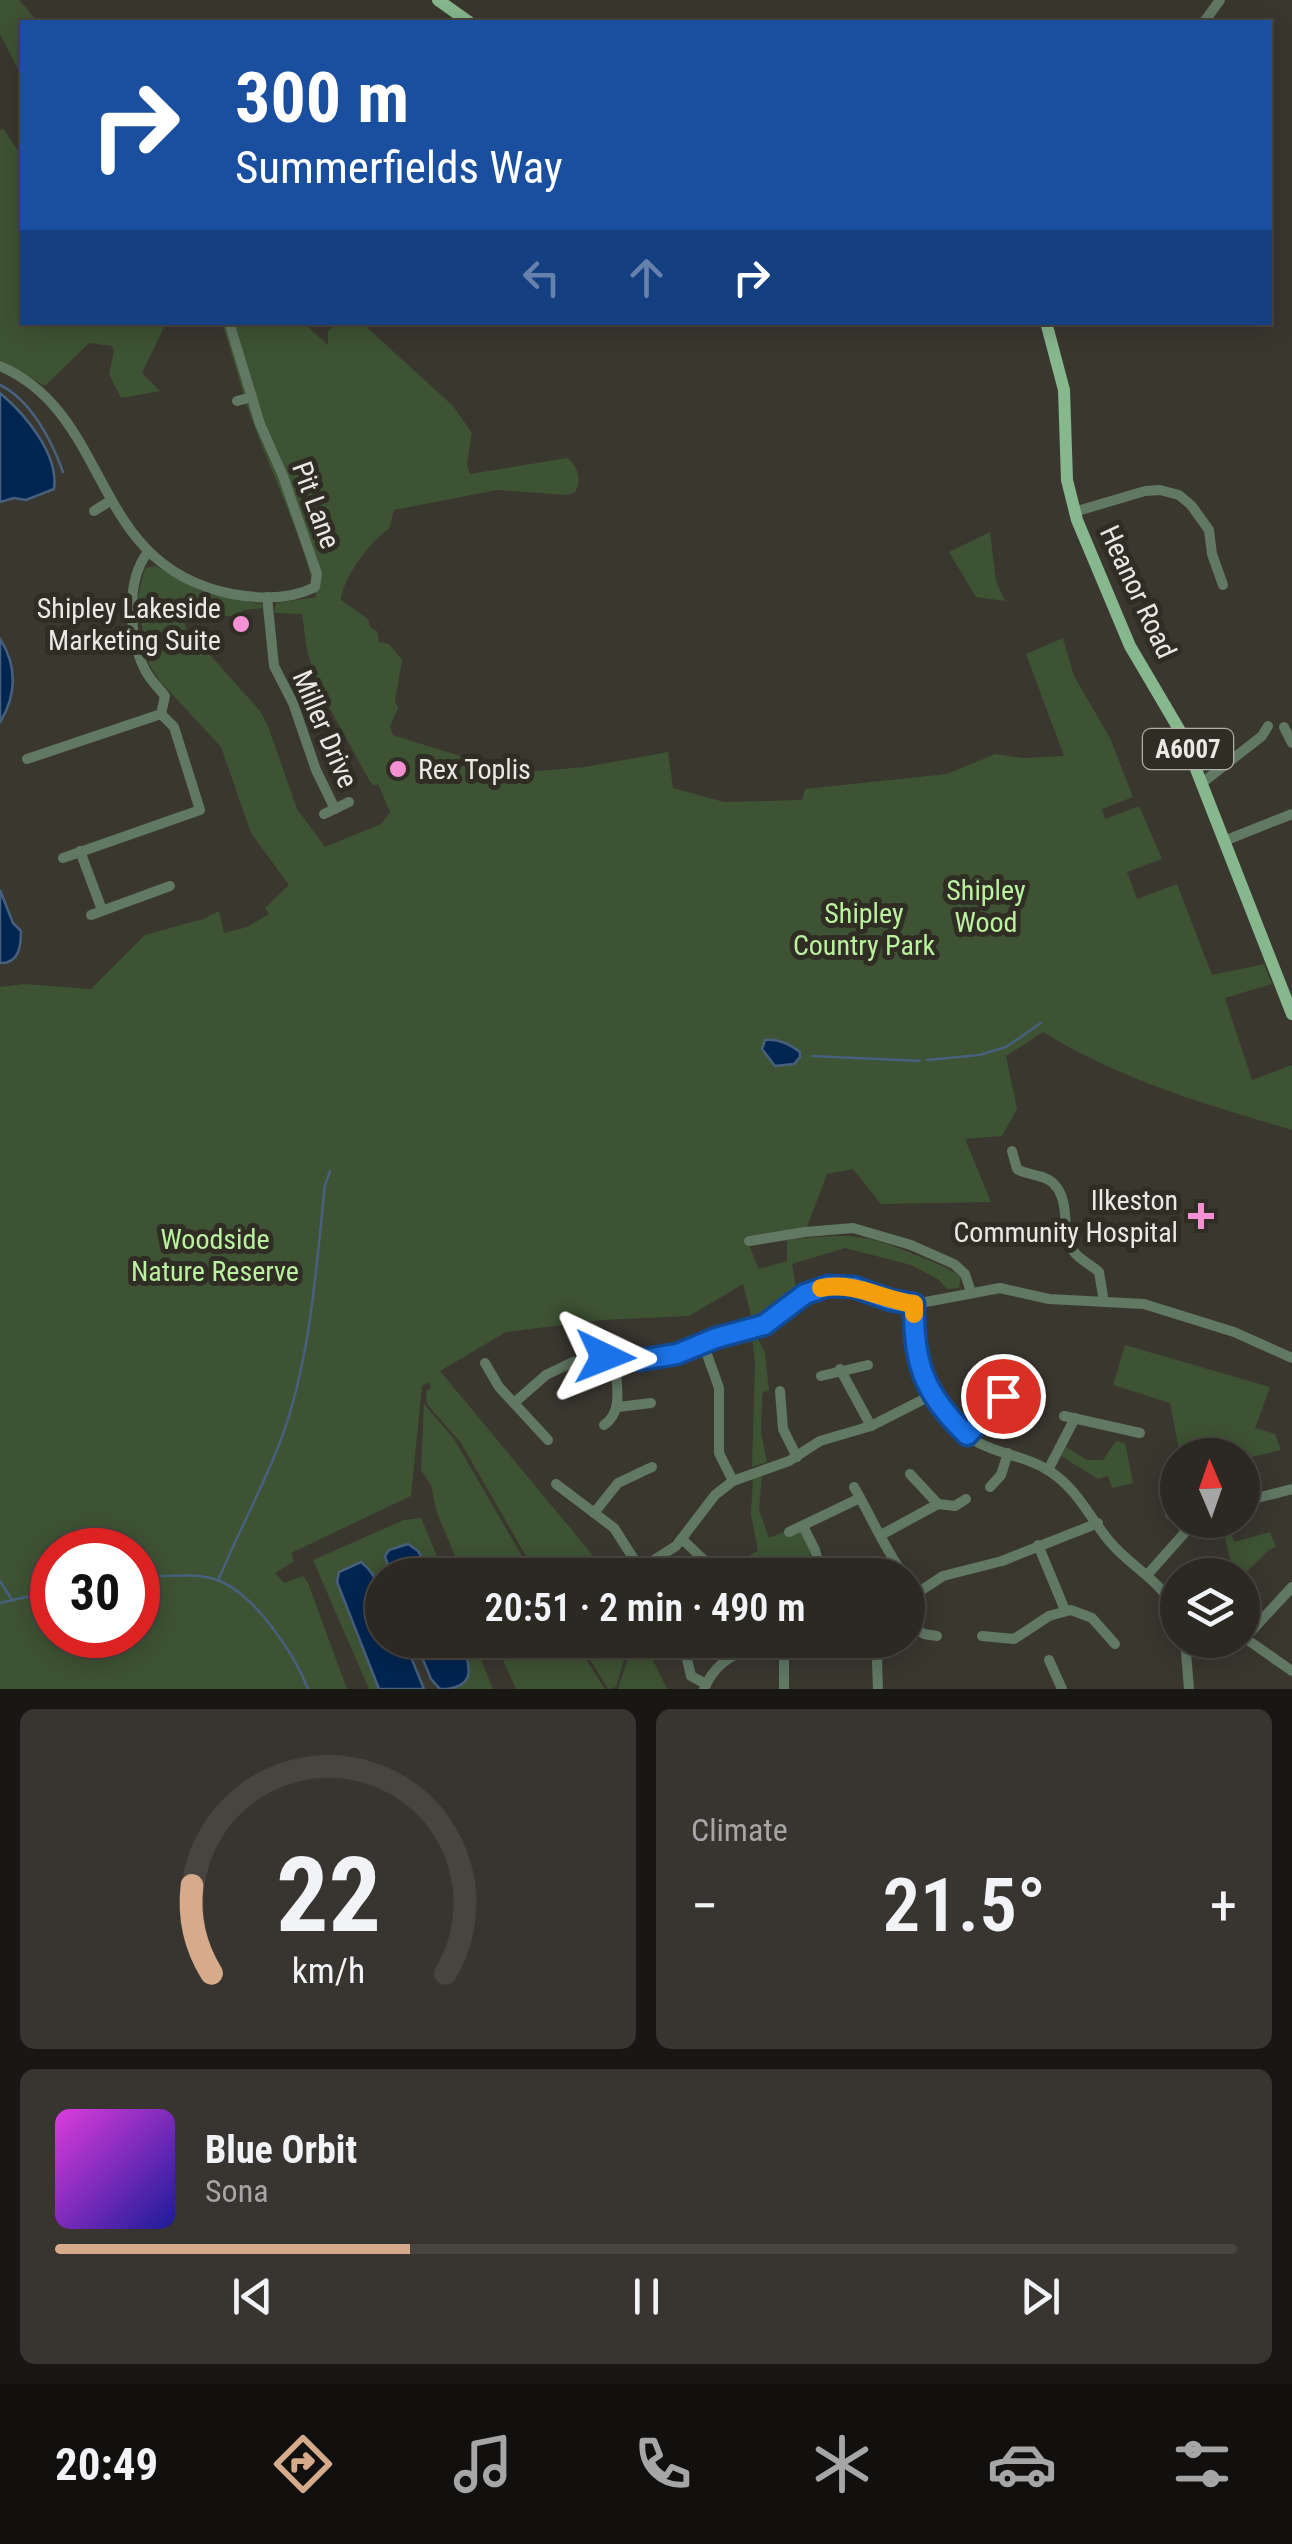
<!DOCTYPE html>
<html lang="en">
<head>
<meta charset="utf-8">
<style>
	body { margin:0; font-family:"Roboto Condensed",sans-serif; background:#383530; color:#f1f3f6; height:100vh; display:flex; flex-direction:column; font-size:38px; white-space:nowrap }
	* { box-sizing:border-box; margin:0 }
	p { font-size:32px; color:#a6a6a6 }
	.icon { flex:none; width:55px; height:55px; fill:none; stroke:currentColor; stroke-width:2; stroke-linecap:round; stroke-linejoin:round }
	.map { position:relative; height:1689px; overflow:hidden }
	.side { display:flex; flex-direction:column; gap:20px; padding:20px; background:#181713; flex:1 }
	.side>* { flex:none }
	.hud { position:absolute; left:20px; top:20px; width:1252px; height:305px; border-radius:0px; box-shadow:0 5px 25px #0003,0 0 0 2px #484541; background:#1a4fa0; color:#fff; overflow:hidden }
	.needle { width:65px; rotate:358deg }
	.fabs { position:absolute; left:1160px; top:1438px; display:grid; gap:20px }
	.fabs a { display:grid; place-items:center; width:100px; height:100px; border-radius:50%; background:#2c2923; box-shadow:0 5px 25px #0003,0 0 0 2px #484541; font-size:50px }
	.speed { position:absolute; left:30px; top:1528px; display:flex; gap:20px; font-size:50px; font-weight:700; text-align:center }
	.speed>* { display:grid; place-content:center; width:130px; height:130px; border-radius:50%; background:#2c2923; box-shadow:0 5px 25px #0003,0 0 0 2px #484541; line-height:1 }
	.speed .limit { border:15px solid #d22; background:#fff; color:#111 }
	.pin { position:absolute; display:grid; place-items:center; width:85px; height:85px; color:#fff; margin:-42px; border:5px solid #fff; border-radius:50%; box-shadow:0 2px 10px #0007 }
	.me { position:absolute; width:110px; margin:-55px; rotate:92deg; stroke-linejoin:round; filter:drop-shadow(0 0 8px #0008) }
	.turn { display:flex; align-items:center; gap:35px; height:210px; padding:0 50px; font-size:45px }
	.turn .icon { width:130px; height:130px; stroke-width:2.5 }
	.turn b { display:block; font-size:70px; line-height:85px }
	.lanes { display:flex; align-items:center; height:95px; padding:0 50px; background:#0003; justify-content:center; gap:50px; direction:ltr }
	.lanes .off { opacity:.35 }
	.big { font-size:75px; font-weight:600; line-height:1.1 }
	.side .widget { flex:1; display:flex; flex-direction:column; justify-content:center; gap:15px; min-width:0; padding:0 35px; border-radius:15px; background:#383530 }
	.side .dial { align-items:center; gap:0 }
	.dial svg { height:260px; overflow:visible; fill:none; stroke:#484541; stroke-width:7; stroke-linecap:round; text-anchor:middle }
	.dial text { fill:#f1f3f6; stroke:none }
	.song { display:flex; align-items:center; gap:30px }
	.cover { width:120px; height:120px; border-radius:15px; background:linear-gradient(135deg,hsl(300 70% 55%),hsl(240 70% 35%)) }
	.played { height:10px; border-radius:5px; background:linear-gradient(90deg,#d6ab8b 30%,#484541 30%) }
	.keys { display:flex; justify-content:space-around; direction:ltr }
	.heat { display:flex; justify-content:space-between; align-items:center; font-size:55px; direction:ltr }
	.side .tiles { flex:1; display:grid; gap:20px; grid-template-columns:1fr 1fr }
	.widget:last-child { grid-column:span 2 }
	.trip { position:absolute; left:365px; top:1558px; width:560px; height:100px; border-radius:50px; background:#2c2923; box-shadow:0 5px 25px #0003,0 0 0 2px #484541; font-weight:600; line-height:100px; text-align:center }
	.tab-bar { display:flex; height:160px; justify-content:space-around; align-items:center; background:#12100e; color:#a6a6a6 }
	.tab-bar .icon { width:70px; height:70px }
	.tab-bar .selected { color:#d6ab8b }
	.tab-bar b { font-size:45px; color:#f1f3f6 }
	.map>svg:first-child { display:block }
</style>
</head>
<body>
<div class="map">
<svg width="1292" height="1689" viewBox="0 0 1292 1689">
	<rect width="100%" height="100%" fill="#3a372f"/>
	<g fill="#3e5333" fill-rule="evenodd">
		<path d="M0,0H19L38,22H22V77L0,34Z"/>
		<path d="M3,128L22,157V322L166,323L142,373L160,391L121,398L109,374L114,351L112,346L89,343L45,386L0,360V130Z"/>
		<path d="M214,323H304L328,345V331C338,321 349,323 362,323L453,406L472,433L467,464L470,474L567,458C578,465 582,480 575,492L567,495L497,490L394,510L389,529C372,538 341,581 341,600L368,619L371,628L377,631L379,642L389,644L402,660L395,701L398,708L390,726L393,735L514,773L585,767L668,752L673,788L724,802L802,800L805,789L947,774L995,754L1023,758L1064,756L1026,654L1063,638L1074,676L1110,738L1133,797L1102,809L1105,819L1139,806L1162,859L1127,872L1137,899L1177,884L1212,975L1264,964L1272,984L1225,998L1252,1080L1292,1065V1130C1204,1104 1121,1080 1043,1032L1006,1056L1017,1109L1002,1136L965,1139L991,1202L881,1204L853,1169L827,1174L807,1227L745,1236L759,1269L787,1261V1240C847,1234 862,1232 918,1256C933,1262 948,1267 961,1277L959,1288L947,1289L938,1279L911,1265L845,1248L792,1264L797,1294L753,1324L743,1284L689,1316L603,1320L506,1332L440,1371L596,1559L605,1575H537L461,1443L427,1404L426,1391L430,1389V1382L422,1386L411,1496L291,1553L294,1561L275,1573L284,1583L303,1576L308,1583L347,1689H0V987L25,984L91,989L145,935L203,919L219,911L224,933L247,927L269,914L265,908L289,885L251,833L221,747L159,680L149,664L137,599L145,568L155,566L205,593L261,604L263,608L243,610L241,616H211L191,610L189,617L183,619L186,628L260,711L268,726L297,809L325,847L381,824L390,812L378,784L374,786L369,780L318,687L307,650L302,614L274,613L276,603L316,597C303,538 276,484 255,428C242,394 234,358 222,324ZM52,1550H138V1635H52Z"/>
		<path d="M990,532L996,581L1005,601L976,597L949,552Z"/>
		<path d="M756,1334L765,1353L769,1391L763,1392L762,1397L761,1432L767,1462L752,1467L755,1363L752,1335Z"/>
		<path d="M1125,1345L1270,1387L1255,1428L1275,1434L1281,1450L1243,1459L1242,1455H1180L1170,1403L1113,1385Z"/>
		<path d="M424,1404L454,1439L533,1575H463L437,1513L431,1485L421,1470Z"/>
		<path d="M1116,1441L1125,1443L1133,1483L1112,1488L1108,1476L1098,1479L1061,1456L1066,1447L1087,1460H1103Z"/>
		<path d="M762,1475L759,1510L769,1538L786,1531L802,1532L812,1551L808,1558L810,1567L817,1569L820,1575H735L739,1561L758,1551L751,1514L753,1477Z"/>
		<path d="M421,1518L445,1575H432L418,1551L408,1544L397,1547L388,1557L391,1575H382V1604L366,1563L337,1576L345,1605L379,1689H369L313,1560L404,1520Z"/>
		<path d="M1221,1520H1228L1234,1542L1270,1532L1276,1547L1269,1550L1243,1575H1216L1214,1568L1231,1563Z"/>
		<path d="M460,1640H473L493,1689H449L468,1677L469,1660Z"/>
		<path d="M494,1640H574L605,1689H516Z"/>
		<path d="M578,1640H659L648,1650L667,1689H618L629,1655L645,1646L644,1643L626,1653L616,1687L608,1689Z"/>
	</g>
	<g fill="#002551" stroke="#46607d" stroke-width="2.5">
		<path d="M0,393C25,414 59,454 54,489L26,500L14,498L0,502Z"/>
		<path d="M0,639C17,665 17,695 0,722Z"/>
		<path d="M0,890L13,923L21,931C21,946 19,964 0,963Z"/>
		<path d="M765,1040C778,1038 791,1045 800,1052V1057L794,1064L775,1066L762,1049Z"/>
		<path d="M408,1544L418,1551L432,1575H391L385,1556L389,1550Z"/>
		<path d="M361,1562C385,1580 382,1610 382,1640H404L424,1689H379L337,1582L339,1572Z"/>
		<path d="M415,1640H460C471,1665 478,1689 440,1689L431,1679Z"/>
	</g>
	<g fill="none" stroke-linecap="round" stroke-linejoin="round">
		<g stroke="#46607d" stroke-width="2.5">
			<path d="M0,385C31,400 52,441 63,472"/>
			<path d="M812,1056L920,1061"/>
			<path d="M927,1060L979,1055L1006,1047L1041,1023"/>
			<path d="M138,1577C163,1577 199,1571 222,1582C257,1598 295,1655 308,1689"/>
			<path d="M0,1581L12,1600"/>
			<path d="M218,1581C238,1532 265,1484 283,1434C311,1355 316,1267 325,1185L330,1171"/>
			<path d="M0,1603L52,1591"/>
		</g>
		<g stroke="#617863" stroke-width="10">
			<path d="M1204,22L1220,0"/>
			<path d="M0,366C114,415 88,566 232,594C259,599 290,600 315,587L317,574L283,476L260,424L229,322"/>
			<path d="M237,401L252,397"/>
			<path d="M94,511L110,501"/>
			<path d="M1074,512L1145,491L1160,490L1179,495L1191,505L1209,530L1212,554L1223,585"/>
			<path d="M148,552C125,581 129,638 145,670C150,680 158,687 165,696L161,714"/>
			<path d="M267,597L274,666L293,703L316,770L335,809"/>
			<path d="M1284,727L1292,743"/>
			<path d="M27,759L161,714"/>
			<path d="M1202,783L1262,736L1268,726"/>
			<path d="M324,814L349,802"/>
			<path d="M1224,841L1292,814"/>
			<path d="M80,851L102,910"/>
			<path d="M63,858L200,810L174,727L161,714"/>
			<path d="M91,915L170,886"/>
			<path d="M1012,1151L1017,1169C1028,1176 1045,1174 1054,1184C1070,1201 1062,1226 1070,1245C1075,1258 1089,1263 1099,1272L1104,1302"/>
			<path d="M1036,1228L1043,1236L1067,1234"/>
			<path d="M749,1241L805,1232L853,1228L911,1245L954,1264L965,1274L971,1292"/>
			<path d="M915,1304C913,1357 927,1416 979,1443C1002,1455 1029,1457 1051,1472C1078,1490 1090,1518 1110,1542C1134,1570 1159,1577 1178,1615"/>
			<path d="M703,1343L719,1388V1453L733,1481"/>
			<path d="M485,1363L499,1387L548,1440"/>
			<path d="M994,1364H1021"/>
			<path d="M840,1369L871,1426"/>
			<path d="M821,1376L868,1365"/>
			<path d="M780,1391L783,1429L797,1457"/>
			<path d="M514,1403L546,1375L573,1362L605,1357L641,1359L677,1354L716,1338L759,1327L805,1295L836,1286L854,1287L890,1300L915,1304L1000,1288L1049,1299L1144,1304L1234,1332L1292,1358"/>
			<path d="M618,1407L651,1403"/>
			<path d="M1064,1416L1140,1433"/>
			<path d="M604,1425C626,1410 614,1381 616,1357"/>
			<path d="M967,1435L1007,1392L1012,1365"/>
			<path d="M1048,1470L1075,1418"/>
			<path d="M556,1484L614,1528L644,1575"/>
			<path d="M854,1487C871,1516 884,1548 904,1575"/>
			<path d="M990,1487L1001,1475L1008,1453"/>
			<path d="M1170,1497V1514L1186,1530"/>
			<path d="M1242,1502L1292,1489"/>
			<path d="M938,1504L955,1506L966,1499"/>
			<path d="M594,1513L618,1483L652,1467"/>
			<path d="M803,1526L815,1550L821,1571"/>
			<path d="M789,1532L860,1498"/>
			<path d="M881,1535L938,1504L910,1474"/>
			<path d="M682,1539L704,1560L731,1569"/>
			<path d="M1038,1545L1065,1610"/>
			<path d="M640,1569L676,1546L715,1495L733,1481L789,1461L820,1441L871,1426L932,1395"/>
			<path d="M1148,1574L1196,1520"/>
			<path d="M908,1599L943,1576L1002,1561L1098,1523"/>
			<path d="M908,1623L924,1634L937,1636"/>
			<path d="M982,1636L1014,1639L1049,1616L1071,1610L1092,1618L1115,1644"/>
			<path d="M1242,1636L1292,1671"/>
			<path d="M1245,1638L1292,1587"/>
			<path d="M1185,1640L1189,1689"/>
			<path d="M784,1644V1689"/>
			<path d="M686,1655L691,1676L706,1684"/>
			<path d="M1049,1660L1062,1689"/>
			<path d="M704,1689C728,1631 798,1646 848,1640"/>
			<path d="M878,1689L877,1662L882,1640"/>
		</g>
		<g stroke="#87b78d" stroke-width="12">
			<path d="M438,0L469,22"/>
			<path d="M1046,322L1064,390L1067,480L1077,520L1130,646L1183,736L1292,1014"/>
		</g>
	</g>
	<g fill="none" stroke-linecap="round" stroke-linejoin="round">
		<defs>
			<path id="route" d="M605,1357L640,1360L677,1354L716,1338L764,1325L805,1294L828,1286L854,1287L890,1300L914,1304C913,1363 924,1394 967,1435L1003,1396"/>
		</defs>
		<use href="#route" stroke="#114b97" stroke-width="25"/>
		<use href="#route" stroke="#1a73e8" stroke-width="18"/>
		<path stroke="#f59e0b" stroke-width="18" d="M821,1288C855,1281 882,1300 914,1304V1314"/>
	</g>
	<g fill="#f491d3" stroke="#302d25" stroke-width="4">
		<circle cx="241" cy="624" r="10"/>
		<circle cx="398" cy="769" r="10"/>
		<path d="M1196 1201h10v10h10v10h-10v10h-10v-10h-10v-10h10z"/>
	</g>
	<g text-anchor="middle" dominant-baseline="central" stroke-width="10" stroke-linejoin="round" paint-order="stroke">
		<rect fill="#302d25" stroke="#b2b0aa" stroke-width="2.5" x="1143" y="729" width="90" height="40" rx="8"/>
		<g font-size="25" font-weight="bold" fill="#eae8e3">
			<text x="1188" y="749">A6007</text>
		</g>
		<g font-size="28" fill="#eae8e3" stroke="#302d25">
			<text transform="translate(316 505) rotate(70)">Pit Lane</text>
			<text transform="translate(1138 592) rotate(65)">Heanor Road</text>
			<text transform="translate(325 729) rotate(67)">Miller Drive</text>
		</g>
		<g font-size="28" fill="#eae8e3" stroke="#302d25" text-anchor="end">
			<text x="221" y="608">Shipley Lakeside<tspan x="221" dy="32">Marketing Suite</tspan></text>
			<text x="418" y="769" text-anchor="start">Rex Toplis</text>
			<text x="1178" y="1200">Ilkeston<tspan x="1178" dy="32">Community Hospital</tspan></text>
		</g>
		<g font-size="28" fill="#baf29f" stroke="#302d25">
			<text x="986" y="890">Shipley<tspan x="986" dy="32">Wood</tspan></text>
			<text x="864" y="913">Shipley<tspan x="864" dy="32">Country Park</tspan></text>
			<text x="215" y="1239">Woodside<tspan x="215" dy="32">Nature Reserve</tspan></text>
		</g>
	</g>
</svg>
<div class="fabs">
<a><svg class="needle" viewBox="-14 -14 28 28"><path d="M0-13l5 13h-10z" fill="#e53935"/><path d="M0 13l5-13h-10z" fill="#a6a6a6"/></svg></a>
<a><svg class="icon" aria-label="layers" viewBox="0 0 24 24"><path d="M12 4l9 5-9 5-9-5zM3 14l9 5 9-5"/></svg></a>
</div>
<div class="speed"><div class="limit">30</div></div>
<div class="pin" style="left:1003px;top:1396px;background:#d93025"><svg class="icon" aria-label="arrive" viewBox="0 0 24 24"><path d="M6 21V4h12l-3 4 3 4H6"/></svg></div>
<svg class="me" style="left:605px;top:1357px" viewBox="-20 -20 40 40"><path d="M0-17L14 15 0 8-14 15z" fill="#1a73e8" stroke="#fff" stroke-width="4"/></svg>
<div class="trip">20:51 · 2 min · 490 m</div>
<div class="hud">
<div class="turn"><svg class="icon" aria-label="right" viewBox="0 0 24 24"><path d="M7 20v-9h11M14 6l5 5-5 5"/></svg><div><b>300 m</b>Summerfields Way</div></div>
<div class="lanes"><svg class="icon off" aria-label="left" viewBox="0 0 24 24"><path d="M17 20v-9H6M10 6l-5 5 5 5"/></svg><svg class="icon off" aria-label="ahead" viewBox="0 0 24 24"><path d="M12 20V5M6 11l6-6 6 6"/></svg><svg class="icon" aria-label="right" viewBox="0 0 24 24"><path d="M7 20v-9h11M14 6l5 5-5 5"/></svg></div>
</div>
</div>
<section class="side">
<div class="tiles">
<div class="widget dial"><svg viewBox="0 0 100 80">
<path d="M14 69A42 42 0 1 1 86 69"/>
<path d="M14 69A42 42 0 0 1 8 42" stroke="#d6ab8b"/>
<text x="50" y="56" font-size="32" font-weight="700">22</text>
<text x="50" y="72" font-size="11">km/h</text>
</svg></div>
<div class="widget"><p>Climate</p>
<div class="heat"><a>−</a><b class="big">21.5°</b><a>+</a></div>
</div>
<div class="widget">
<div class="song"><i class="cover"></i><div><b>Blue Orbit</b><p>Sona</p></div></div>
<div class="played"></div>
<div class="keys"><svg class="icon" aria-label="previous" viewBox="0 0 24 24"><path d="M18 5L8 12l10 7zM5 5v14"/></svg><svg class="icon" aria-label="pause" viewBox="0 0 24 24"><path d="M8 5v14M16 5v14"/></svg><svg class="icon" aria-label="next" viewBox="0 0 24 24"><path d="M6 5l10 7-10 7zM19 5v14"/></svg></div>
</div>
</div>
</section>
<nav class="tab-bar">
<b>20:49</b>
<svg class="icon selected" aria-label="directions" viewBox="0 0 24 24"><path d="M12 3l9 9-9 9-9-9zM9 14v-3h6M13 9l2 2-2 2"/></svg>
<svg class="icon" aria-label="music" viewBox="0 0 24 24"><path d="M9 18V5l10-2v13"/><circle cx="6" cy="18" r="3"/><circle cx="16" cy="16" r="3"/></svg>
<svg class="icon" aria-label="phone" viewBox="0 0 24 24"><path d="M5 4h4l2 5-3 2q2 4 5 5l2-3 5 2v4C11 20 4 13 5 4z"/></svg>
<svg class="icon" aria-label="climate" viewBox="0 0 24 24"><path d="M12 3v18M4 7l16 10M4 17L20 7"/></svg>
<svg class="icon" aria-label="car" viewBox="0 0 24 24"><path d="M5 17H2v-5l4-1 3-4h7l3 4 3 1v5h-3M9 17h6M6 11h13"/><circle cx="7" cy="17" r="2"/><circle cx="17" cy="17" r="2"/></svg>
<svg class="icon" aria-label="filters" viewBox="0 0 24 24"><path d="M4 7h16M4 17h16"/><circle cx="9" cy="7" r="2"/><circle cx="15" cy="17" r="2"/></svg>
</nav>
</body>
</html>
